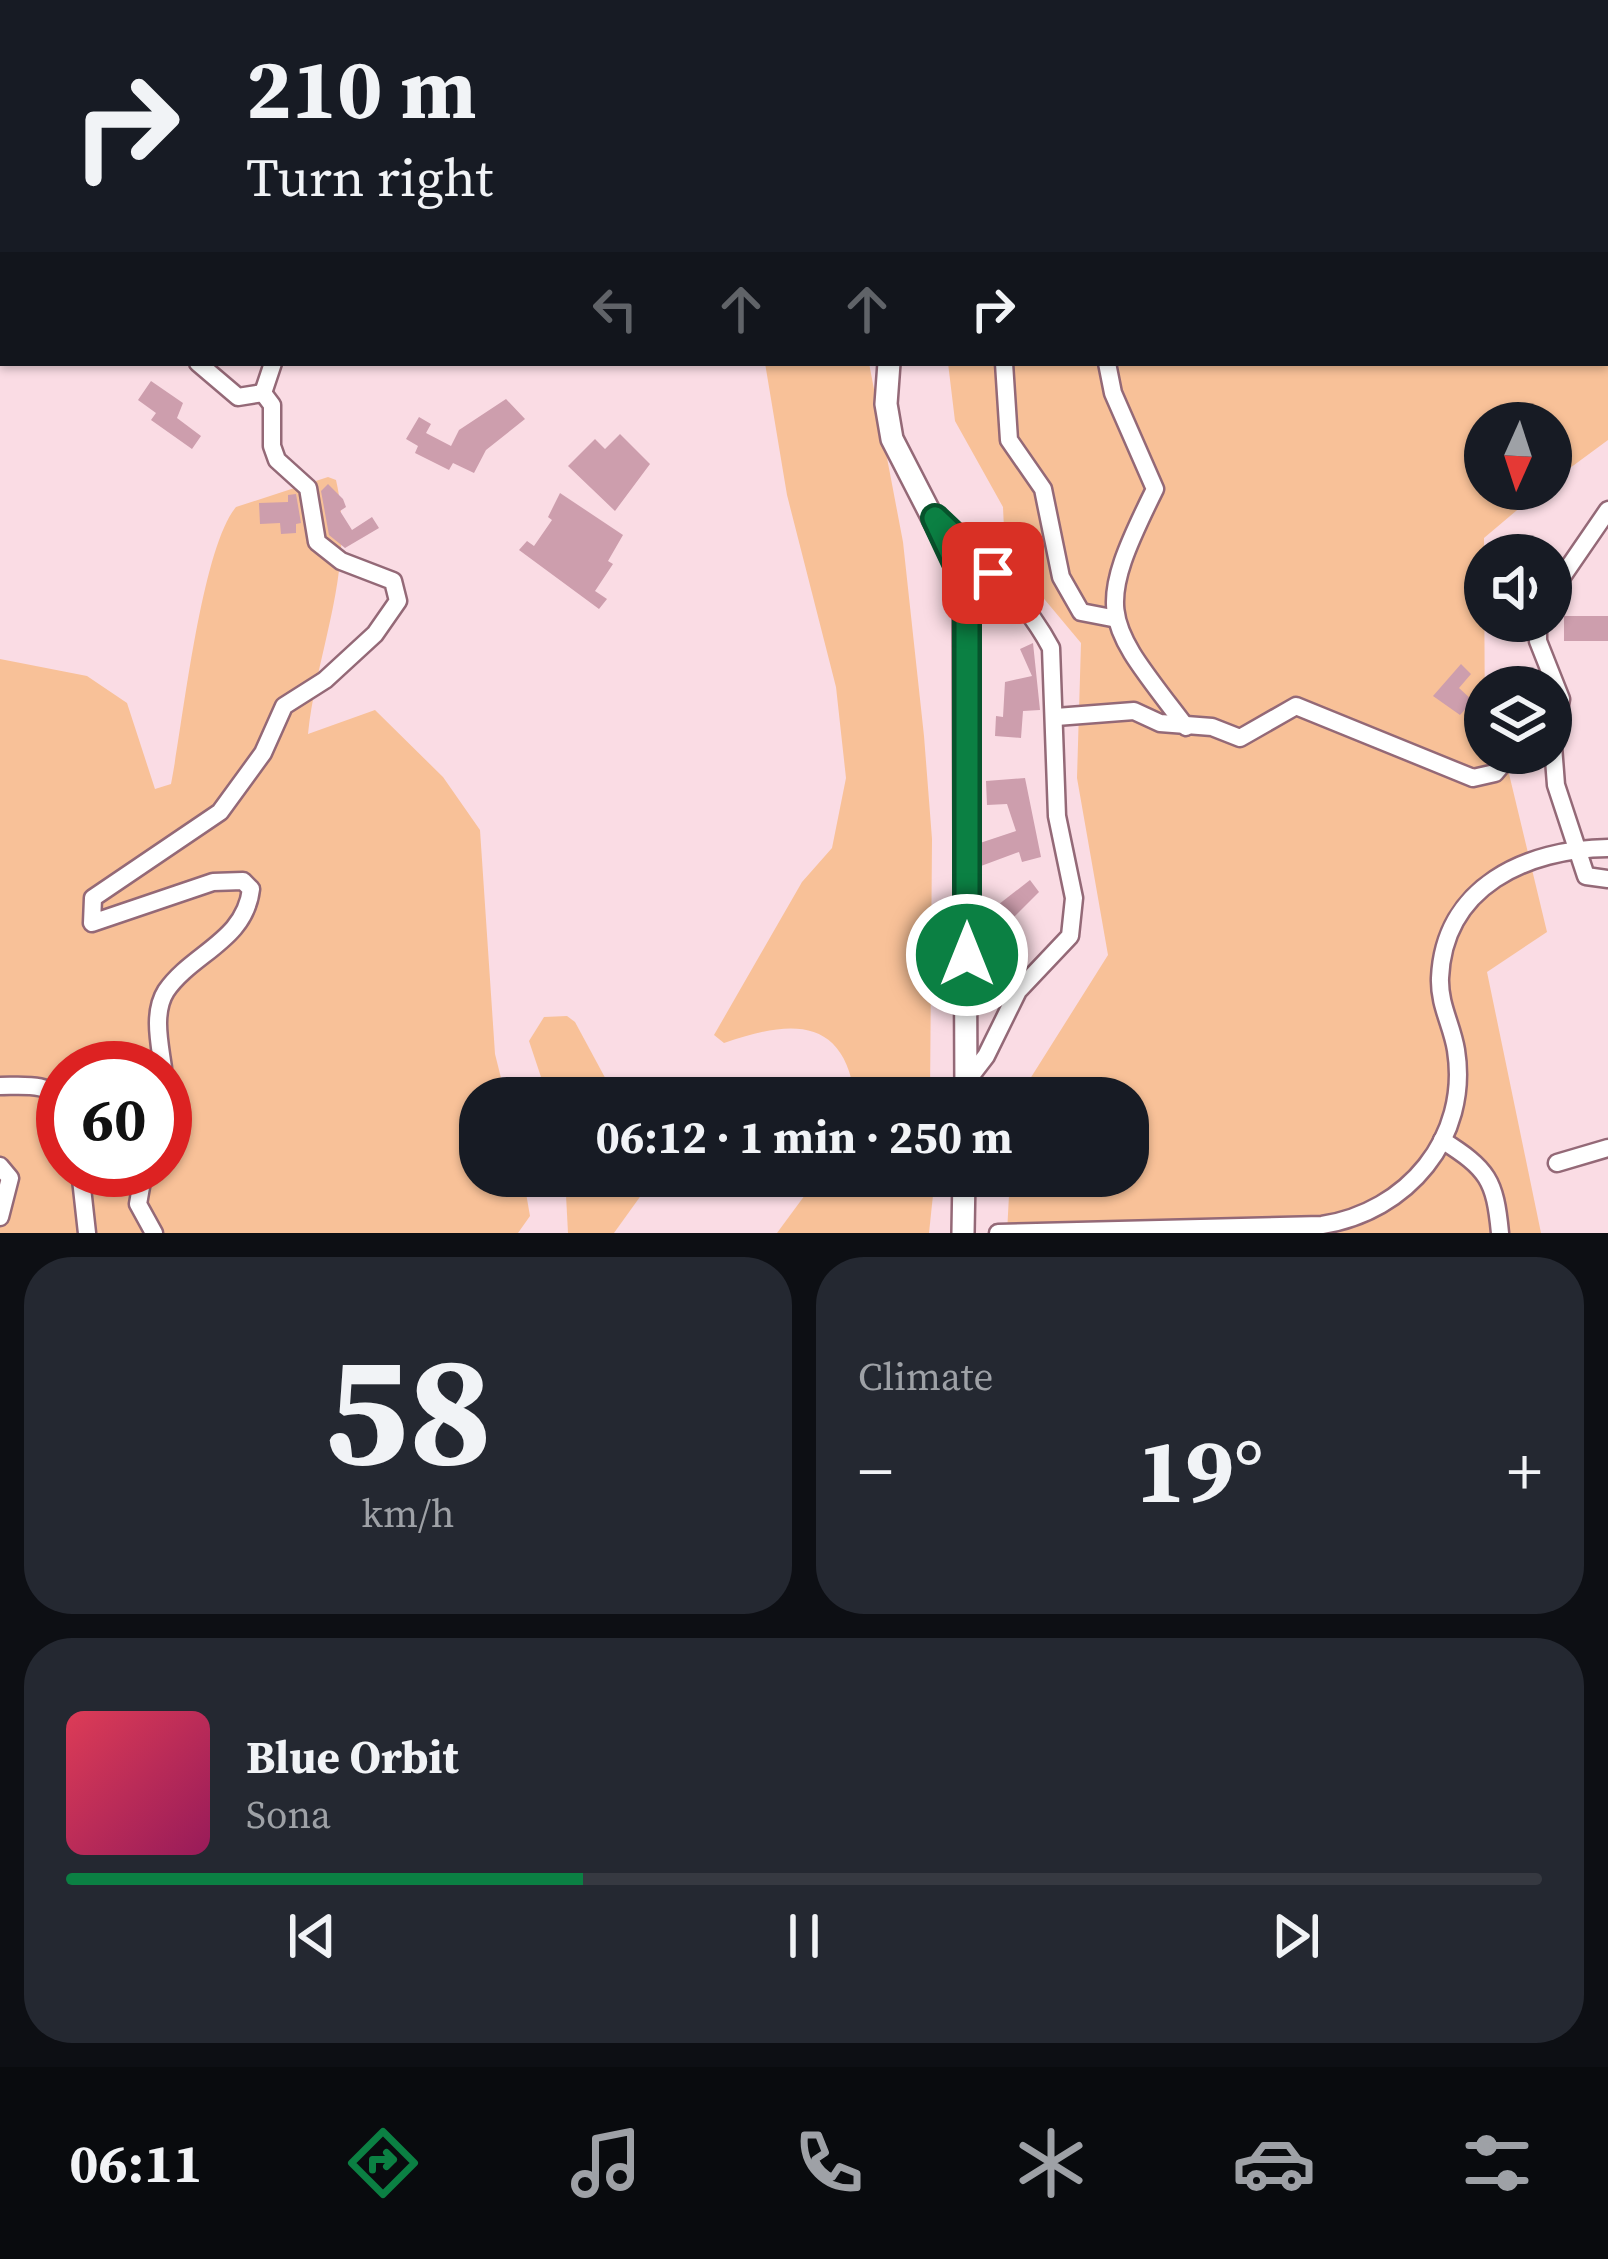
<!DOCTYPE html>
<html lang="en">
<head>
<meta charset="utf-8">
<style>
	body { margin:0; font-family:"Source Serif 4",serif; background:#242831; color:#f1f3f6; height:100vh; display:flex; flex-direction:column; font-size:45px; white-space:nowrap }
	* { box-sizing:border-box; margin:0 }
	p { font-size:39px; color:#9ea1a6 }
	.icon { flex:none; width:66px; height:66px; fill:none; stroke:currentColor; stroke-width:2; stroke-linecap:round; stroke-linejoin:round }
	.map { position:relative; height:1233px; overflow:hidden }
	.panel { display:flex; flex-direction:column; gap:24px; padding:24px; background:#0d0f14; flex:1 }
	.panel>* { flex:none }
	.hud { position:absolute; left:0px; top:0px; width:1608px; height:366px; box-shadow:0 3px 9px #0004; background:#171b24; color:#f1f3f6; overflow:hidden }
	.needle { width:78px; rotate:183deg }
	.controls { position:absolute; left:1464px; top:402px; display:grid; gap:24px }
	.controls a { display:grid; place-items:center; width:108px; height:108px; border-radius:50%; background:#171b24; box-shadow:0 3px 9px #0004; font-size:60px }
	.speed { position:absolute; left:36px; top:1041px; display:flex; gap:24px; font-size:60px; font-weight:700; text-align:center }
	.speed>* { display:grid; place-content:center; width:156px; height:156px; border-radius:50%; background:#171b24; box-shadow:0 3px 9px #0004; line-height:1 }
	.speed .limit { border:18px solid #d22; background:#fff; color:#111 }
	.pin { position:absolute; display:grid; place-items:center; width:102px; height:102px; color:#fff; margin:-51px; border-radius:24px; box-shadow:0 6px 18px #0006 }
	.me { position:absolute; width:132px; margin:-66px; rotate:0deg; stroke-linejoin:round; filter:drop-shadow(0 0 9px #0008) }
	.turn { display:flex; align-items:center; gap:42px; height:252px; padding:0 48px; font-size:54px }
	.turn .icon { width:156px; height:156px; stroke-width:2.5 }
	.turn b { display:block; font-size:84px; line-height:102px }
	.lanes { display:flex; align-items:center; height:114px; padding:0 48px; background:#0003; justify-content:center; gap:60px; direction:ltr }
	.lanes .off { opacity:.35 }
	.big { font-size:90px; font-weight:700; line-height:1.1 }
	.panel .card { flex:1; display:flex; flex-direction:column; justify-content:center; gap:18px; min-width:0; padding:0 42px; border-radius:48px; background:#242831 }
	.panel .dial { align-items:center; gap:0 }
	.dial b { font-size:156px; line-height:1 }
	.song { display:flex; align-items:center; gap:36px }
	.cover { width:144px; height:144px; border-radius:18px; background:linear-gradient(135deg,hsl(350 70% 55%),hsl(330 70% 35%)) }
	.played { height:12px; border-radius:6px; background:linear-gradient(90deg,#0b8043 35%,#363941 35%) }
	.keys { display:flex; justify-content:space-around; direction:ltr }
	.heat { display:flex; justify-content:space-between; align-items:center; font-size:66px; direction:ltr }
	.panel .tiles { flex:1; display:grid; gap:24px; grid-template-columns:1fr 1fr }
	.card:last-child { grid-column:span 2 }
	.trip { position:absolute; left:459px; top:1077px; width:690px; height:120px; border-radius:48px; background:#171b24; box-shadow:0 3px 9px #0004; font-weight:700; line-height:120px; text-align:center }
	.dock { display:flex; height:192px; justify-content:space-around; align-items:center; background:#090b0e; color:#9ea1a6 }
	.dock .icon { width:84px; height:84px }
	.dock .on { color:#0b8043 }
	.dock b { font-size:54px; color:#f1f3f6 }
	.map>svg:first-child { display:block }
</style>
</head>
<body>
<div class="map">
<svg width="1608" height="1233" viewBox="0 0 1608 1233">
	<rect width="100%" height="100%" fill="#fadce4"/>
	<g fill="#f8c198" fill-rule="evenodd">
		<path d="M912,0H1608V440L1551,482V423H1485V489H1542L1484,538L1485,753H1504L1547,932L1487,972L1541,1233H1007L1010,1176H1128V1098H1018L1108,955L1077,778L1081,643L1005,552L1003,507L955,421L948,363H1605V3Z"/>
		<path d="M765,363H869L903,542L924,736L932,839L930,1098H855C844,1014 788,1021 724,1043L714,1035L802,882L832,848L846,778L836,687L787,495Z"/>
		<path d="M328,477L336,480C356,567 317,649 308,734L375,710L443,777L480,830L495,1054L506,1098H480V1176H523L530,1216L518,1233H0V659L87,676L127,703L155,789L171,784C183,723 201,549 236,507ZM63,1068H165V1170H63Z"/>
		<path d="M567,1016L575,1022L616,1098H548L529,1041L544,1017Z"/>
		<path d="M565,1176H646L642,1194L614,1233H568Z"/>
		<path d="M819,1176H935L929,1233H777Z"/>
	</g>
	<g fill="#cd9ead">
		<path d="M151,381L183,403L177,418L201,436L192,449L151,420L156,413L138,400Z"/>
		<path d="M506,399L525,419L486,450L474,473L453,463L449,470L415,453L418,446L406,439L419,417L431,424L426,433L451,446L459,430Z"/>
		<path d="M620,434L650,464L615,511L568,466L595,439L605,449Z"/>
		<path d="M328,484L343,499L346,507L340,511L352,530L372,517L379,528L345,548L329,535L321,491Z"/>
		<path d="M560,493L623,535L608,561L613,564L595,591L607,599L599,609L519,550L527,541L534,546L552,520L548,517Z"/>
		<path d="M296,494L301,523L296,524V533L281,534L280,523L260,524L259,503L288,502V495Z"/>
		<rect x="1564" y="616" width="44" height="25"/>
		<path d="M1033,643L1040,710L1023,711L1021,738L995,736L996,716L1003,717L1005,682L1032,676L1020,649Z"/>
		<path d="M1461,664L1471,674L1459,688L1473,701L1460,715L1433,696Z"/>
		<path d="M1025,778L1041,857L1022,862L1019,852L981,866L980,843L1016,831L1007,804L987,805L986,781Z"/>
		<path d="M1030,880L1039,892L1009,922L994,908Z"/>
	</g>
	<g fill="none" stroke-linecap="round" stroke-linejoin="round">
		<defs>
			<g id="minor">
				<path d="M293,0V3"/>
				<path d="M627,0L628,3"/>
				<path d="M407,3L416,0"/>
				<path d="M999,3L1000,0"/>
				<path d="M0,335L3,333"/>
				<path d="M198,363L238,397L263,393"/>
				<path d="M1004,363L1009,440L1043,489L1061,577L1081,612L1112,618"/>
				<path d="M1107,363L1113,393L1155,489C1092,616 1104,619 1186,727"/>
				<path d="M263,393L273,363"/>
				<path d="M935,518C978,555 1024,597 1051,648L1057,816L1074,898L1070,936L1018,991L986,1056L966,1082"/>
				<path d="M1551,593L1608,510"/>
				<path d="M1538,621V641L1561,699L1553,746L1556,785L1586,876L1608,879"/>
				<path d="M1056,717L1134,711L1160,723L1212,727L1240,738L1296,706L1473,778L1495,773L1512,753"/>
				<path d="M163,1068C160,1045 152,1013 166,991C192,953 245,941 251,889L243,881L213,882L92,923L93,898L220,812L263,753L284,706L325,680L375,634L398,601L393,581L341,561L317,542L308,488L277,460L272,446V405L263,393"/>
				<path d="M0,1086C23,1086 50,1082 63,1102"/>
				<path d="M1442,1140C1488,1169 1495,1180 1500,1233"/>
				<path d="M1557,1163L1608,1148"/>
				<path d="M0,1166L10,1178L0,1217"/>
				<path d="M80,1170L87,1233"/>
				<path d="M144,1170L138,1204L154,1233"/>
				<path d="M998,1233L1322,1225C1407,1212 1470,1138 1456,1050C1452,1025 1439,1005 1440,978C1444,886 1527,849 1608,848"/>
			</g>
			<g id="major">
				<path d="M808,0L809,3"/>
				<path d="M889,363L886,404L892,439L964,579L966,1098"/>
				<path d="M963,1233L964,1176"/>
			</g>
		</defs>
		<use href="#minor" stroke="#946977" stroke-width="21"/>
		<use href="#major" stroke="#946977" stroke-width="26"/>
		<use href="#minor" stroke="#fff" stroke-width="16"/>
		<use href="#major" stroke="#fff" stroke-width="21"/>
	</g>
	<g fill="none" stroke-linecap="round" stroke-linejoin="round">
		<defs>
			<path id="route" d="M967,955V605L964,580L935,518L993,573"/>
		</defs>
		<use href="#route" stroke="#07532c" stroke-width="30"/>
		<use href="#route" stroke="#0b8043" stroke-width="21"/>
	</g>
</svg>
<div class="controls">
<a><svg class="needle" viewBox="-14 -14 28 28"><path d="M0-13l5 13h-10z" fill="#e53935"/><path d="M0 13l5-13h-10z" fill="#9ea1a6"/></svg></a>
<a><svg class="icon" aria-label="sound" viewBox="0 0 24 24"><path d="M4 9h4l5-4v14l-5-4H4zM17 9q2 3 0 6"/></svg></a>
<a><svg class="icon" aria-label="layers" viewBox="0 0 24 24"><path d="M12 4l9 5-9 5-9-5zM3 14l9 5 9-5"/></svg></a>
</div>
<div class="speed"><div class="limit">60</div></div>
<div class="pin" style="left:993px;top:573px;background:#d93025"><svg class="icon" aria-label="arrive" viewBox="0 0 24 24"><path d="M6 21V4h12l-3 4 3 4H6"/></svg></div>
<svg class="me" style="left:967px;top:955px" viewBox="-20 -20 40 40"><circle r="17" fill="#0b8043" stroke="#fff" stroke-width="3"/><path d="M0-11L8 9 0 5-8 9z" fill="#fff"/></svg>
<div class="trip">06:12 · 1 min · 250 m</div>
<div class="hud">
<div class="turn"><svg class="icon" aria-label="right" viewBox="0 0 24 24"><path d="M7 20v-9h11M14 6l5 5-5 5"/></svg><div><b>210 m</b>Turn right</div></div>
<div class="lanes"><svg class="icon off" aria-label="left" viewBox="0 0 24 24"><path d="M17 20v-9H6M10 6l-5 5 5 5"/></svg><svg class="icon off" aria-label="ahead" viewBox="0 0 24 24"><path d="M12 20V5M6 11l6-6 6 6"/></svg><svg class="icon off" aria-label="ahead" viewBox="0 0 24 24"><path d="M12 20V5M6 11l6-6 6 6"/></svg><svg class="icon" aria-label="right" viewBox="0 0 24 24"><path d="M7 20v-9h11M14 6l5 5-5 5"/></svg></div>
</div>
</div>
<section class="panel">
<div class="tiles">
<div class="card dial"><b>58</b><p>km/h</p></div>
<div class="card"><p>Climate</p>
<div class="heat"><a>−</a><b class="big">19°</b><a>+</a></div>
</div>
<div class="card">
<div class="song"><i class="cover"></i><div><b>Blue Orbit</b><p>Sona</p></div></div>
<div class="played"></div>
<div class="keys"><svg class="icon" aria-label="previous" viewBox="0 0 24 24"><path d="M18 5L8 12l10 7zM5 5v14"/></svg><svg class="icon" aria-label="pause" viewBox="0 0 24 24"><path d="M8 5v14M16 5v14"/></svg><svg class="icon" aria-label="next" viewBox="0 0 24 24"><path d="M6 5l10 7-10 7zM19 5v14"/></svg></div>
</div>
</div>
</section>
<nav class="dock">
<b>06:11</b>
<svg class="icon on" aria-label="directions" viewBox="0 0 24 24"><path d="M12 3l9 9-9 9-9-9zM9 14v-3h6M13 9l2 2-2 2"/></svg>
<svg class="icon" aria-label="music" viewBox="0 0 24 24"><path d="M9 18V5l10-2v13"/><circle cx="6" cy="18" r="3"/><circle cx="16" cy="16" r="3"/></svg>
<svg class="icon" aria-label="phone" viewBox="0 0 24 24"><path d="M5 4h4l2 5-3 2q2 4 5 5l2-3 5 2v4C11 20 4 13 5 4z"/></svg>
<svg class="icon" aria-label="climate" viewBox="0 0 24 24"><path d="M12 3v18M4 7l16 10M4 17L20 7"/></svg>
<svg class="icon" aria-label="car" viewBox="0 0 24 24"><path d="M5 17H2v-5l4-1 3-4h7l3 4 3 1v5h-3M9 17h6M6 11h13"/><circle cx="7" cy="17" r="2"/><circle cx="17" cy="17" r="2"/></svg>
<svg class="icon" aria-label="filters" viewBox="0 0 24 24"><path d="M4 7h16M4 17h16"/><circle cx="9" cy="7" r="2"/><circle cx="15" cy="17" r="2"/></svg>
</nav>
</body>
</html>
